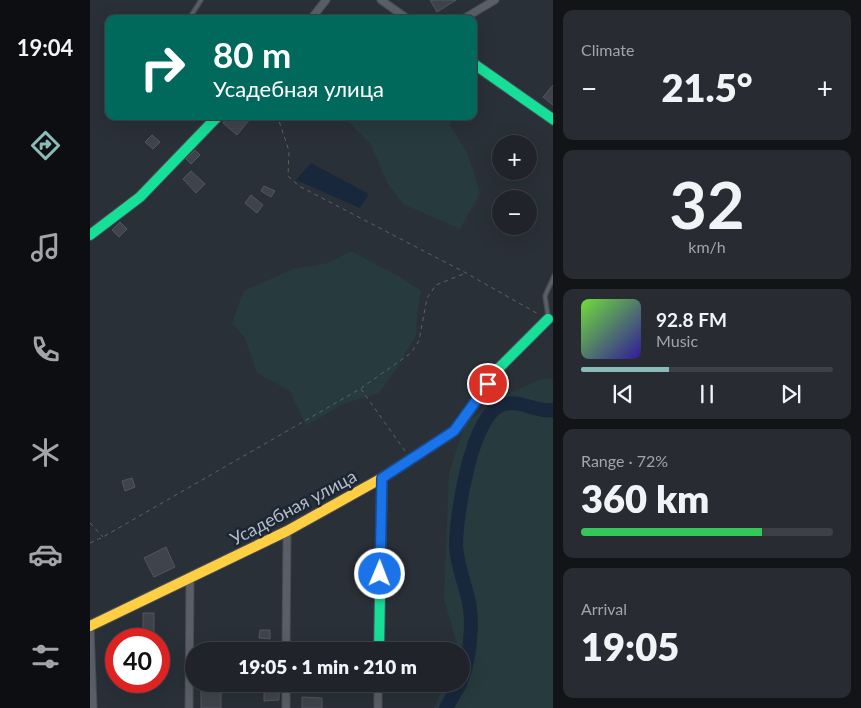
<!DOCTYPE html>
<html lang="en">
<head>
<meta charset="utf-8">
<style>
	body { margin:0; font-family:Lato,sans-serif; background:#282c32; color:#f1f3f6; height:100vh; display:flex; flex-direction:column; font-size:19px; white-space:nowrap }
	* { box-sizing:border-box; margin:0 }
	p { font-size:16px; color:#a2a4a8 }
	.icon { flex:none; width:28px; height:28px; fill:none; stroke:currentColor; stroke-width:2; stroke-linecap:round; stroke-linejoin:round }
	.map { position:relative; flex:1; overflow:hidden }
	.details { display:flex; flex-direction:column; gap:10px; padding:10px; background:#121417; width:308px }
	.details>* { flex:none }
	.banner { position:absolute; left:15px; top:15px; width:372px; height:105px; border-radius:10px; box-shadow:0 5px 20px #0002,0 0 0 1px #3d4147; background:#00695c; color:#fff; overflow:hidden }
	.fabs { position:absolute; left:402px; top:135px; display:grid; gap:10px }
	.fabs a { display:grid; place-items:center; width:45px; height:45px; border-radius:50%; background:#20242a; box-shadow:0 5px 20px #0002,0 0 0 1px #3d4147; font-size:25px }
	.speed { position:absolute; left:15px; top:628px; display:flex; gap:10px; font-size:25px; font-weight:700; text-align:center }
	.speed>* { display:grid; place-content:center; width:65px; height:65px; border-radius:50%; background:#20242a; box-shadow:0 5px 20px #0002,0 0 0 1px #3d4147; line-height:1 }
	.speed .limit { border:8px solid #d22; background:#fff; color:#111 }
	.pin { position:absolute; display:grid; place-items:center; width:42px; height:42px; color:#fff; margin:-21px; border:2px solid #fff; border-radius:50%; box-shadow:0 1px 5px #0007 }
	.me { position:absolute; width:55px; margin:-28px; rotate:1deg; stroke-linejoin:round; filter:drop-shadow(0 0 4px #0008) }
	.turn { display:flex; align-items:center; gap:18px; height:105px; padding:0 25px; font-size:22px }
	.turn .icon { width:65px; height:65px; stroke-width:2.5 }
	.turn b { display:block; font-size:35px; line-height:42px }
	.big { font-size:38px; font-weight:800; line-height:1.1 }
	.details .card { flex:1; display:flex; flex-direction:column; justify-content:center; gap:8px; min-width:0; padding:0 18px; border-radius:10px; background:#282c32 }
	.details .dial { align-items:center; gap:0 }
	.dial b { font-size:65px; line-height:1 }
	.song { display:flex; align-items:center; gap:15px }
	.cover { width:60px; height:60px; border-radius:8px; background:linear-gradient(135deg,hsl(100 70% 55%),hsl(250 70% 35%)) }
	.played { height:5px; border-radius:2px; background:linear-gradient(90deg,#8bbbb9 35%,#3d4147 35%) }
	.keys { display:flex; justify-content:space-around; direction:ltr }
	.heat { display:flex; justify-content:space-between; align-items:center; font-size:28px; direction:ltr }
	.charge { height:8px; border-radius:4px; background:linear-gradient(90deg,#34c759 72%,#3d4147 0) }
	.trip { position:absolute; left:95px; top:642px; width:285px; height:50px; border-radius:25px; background:#20242a; box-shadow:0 5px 20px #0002,0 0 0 1px #3d4147; font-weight:800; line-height:50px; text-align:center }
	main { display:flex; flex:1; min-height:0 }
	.menu { display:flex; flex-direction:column; width:90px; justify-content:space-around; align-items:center; background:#0d0e11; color:#a2a4a8 }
	.menu .icon { width:35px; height:35px }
	.menu .active { color:#8bbbb9 }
	.menu b { font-size:22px; color:#f1f3f6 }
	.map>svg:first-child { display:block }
</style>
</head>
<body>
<main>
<nav class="menu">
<b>19:04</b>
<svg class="icon active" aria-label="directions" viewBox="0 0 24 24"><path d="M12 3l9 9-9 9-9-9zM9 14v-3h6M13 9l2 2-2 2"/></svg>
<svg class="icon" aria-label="music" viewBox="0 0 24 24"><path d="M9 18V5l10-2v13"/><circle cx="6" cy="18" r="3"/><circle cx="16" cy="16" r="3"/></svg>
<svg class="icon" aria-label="phone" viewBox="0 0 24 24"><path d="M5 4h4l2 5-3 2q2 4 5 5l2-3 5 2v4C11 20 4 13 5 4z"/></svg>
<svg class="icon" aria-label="climate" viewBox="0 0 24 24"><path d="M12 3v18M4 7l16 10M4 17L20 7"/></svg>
<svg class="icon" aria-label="car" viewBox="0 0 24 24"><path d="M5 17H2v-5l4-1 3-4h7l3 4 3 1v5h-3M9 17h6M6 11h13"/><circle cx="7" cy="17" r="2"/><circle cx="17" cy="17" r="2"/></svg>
<svg class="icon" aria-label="filters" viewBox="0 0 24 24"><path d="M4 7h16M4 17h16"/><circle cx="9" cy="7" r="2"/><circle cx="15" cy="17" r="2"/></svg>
</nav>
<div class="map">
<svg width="464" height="708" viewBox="0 0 464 708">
	<rect width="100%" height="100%" fill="#2a3038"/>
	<g fill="#273a3e">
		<path d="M252,116H363L360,125L378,155L390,193L370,229L313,204L298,184L280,143Z"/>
		<path d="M261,251L310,277L331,291L327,313L326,336L304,372L289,393L253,404L216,426L200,391L167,373L155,338L142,323L154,291L203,269L239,263Z"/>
		<path d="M463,378V708H344L355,684H371V651H369L354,599L359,473L375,423L413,396L452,379Z"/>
	</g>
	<path fill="#19273c" d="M221,163L279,194L270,208L206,180Z"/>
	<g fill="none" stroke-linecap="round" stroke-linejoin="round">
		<g stroke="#19273c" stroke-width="14">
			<path d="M371,681C380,659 384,621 378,598C374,581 367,564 366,546C366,516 381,417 411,405C430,398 445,413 464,410"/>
			<path d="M356,708L370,684"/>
		</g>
	</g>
	<g fill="#3f444c" stroke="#52575f">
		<path d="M340,0H366L347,12Z"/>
		<path d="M464,84V106L453,97Z"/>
		<path d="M138,116H156L160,119L147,135L133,123Z"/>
		<path d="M62,135L70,142L63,149L55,142Z"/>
		<path d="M105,150L110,155L101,164L96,159Z"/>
		<path d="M101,171L115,184L106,193L93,179Z"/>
		<path d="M174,186L185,191L181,197L171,191Z"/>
		<path d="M161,195L173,205L167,213L155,203Z"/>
		<path d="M30,222L37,229L29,237L22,230Z"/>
		<path d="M42,478L45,487L35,491L32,481Z"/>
		<path d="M76,547L85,567L64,577L54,558Z"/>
		<rect x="53" y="613" width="11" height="25"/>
		<path d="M170,630H180V639L169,638Z"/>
		<path d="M174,687H189V700L174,701Z"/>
		<rect x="111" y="690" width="20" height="18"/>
		<path d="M212,697L232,698V708H212Z"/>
	</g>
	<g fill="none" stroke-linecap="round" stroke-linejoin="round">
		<defs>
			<g id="lane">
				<path d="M99,19L111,0"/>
				<path d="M458,316L455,296L464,276"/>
			</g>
			<g id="street">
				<path d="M291,0L318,19"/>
				<path d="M221,19L236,0"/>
				<path d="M373,19L405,0"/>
				<path d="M0,627L3,708"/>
				<path d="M196,651L197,531"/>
				<path d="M99,708L100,579"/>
				<path d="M196,708V684"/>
				<path d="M288,708V684"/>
			</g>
			<g id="fast">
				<path d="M384,64L464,120"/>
				<path d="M0,235L50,197L128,116"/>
				<path d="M371,422L409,368L458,319"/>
				<path d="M289,651L292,478"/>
			</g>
			<path id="slow" d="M0,626L197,531L292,478L364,431L371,422"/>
		</defs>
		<use href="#lane" stroke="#484c55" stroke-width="5.5"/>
		<use href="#street" stroke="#484c55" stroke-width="9"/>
		<use href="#fast" stroke="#484c55" stroke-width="12"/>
		<use href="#slow" stroke="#484c55" stroke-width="12"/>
		<g stroke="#5c6268" stroke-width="1" stroke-dasharray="4 4" stroke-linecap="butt">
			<path d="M184,116L189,121L199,151L198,176L209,186L376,273L450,315"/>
			<path d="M271,389L315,451"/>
			<path d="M0,523L13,537"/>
			<path d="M0,543L13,537L270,389L321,353L329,341L337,298L346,285L376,273"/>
		</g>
		<use href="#lane" stroke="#5a5e66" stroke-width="3"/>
		<use href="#street" stroke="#5a5e66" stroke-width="7"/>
		<use href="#fast" stroke="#16e098" stroke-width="10"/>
		<use href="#slow" stroke="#ffcf43" stroke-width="10"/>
	</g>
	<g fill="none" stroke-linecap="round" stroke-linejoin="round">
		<defs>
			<path id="route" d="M290,574L292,478L364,431L398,384"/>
		</defs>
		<use href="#route" stroke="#114b97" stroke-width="12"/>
		<use href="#route" stroke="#1a73e8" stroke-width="9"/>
	</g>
	<g text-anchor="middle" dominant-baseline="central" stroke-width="5" stroke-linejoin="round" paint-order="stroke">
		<g font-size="18" fill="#b4bcc9" stroke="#1d2633">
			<text transform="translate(203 507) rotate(-28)">Усадебная улица</text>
		</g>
	</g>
</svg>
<div class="fabs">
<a>+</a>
<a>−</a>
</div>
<div class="speed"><div class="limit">40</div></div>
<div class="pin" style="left:398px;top:384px;background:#d93025"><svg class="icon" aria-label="arrive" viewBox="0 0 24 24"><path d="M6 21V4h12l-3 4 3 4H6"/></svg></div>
<svg class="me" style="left:290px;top:574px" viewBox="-20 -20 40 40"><circle r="17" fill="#1a73e8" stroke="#fff" stroke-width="3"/><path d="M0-11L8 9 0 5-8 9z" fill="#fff"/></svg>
<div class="trip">19:05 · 1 min · 210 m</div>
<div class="banner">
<div class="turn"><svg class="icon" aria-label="right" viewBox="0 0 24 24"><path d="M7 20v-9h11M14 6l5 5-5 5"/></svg><div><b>80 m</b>Усадебная улица</div></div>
</div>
</div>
<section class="details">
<div class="card"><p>Climate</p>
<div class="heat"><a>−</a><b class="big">21.5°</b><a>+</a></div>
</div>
<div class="card dial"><b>32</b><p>km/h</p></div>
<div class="card">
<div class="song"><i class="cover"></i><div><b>92.8 FM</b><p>Music</p></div></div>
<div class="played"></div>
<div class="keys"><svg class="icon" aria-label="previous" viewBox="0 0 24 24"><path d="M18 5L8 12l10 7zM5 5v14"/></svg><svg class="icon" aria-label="pause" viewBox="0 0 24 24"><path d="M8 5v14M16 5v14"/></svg><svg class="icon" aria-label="next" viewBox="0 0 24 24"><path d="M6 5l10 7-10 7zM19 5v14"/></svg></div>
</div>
<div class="card"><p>Range · 72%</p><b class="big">360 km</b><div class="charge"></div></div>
<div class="card"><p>Arrival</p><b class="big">19:05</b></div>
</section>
</main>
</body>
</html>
